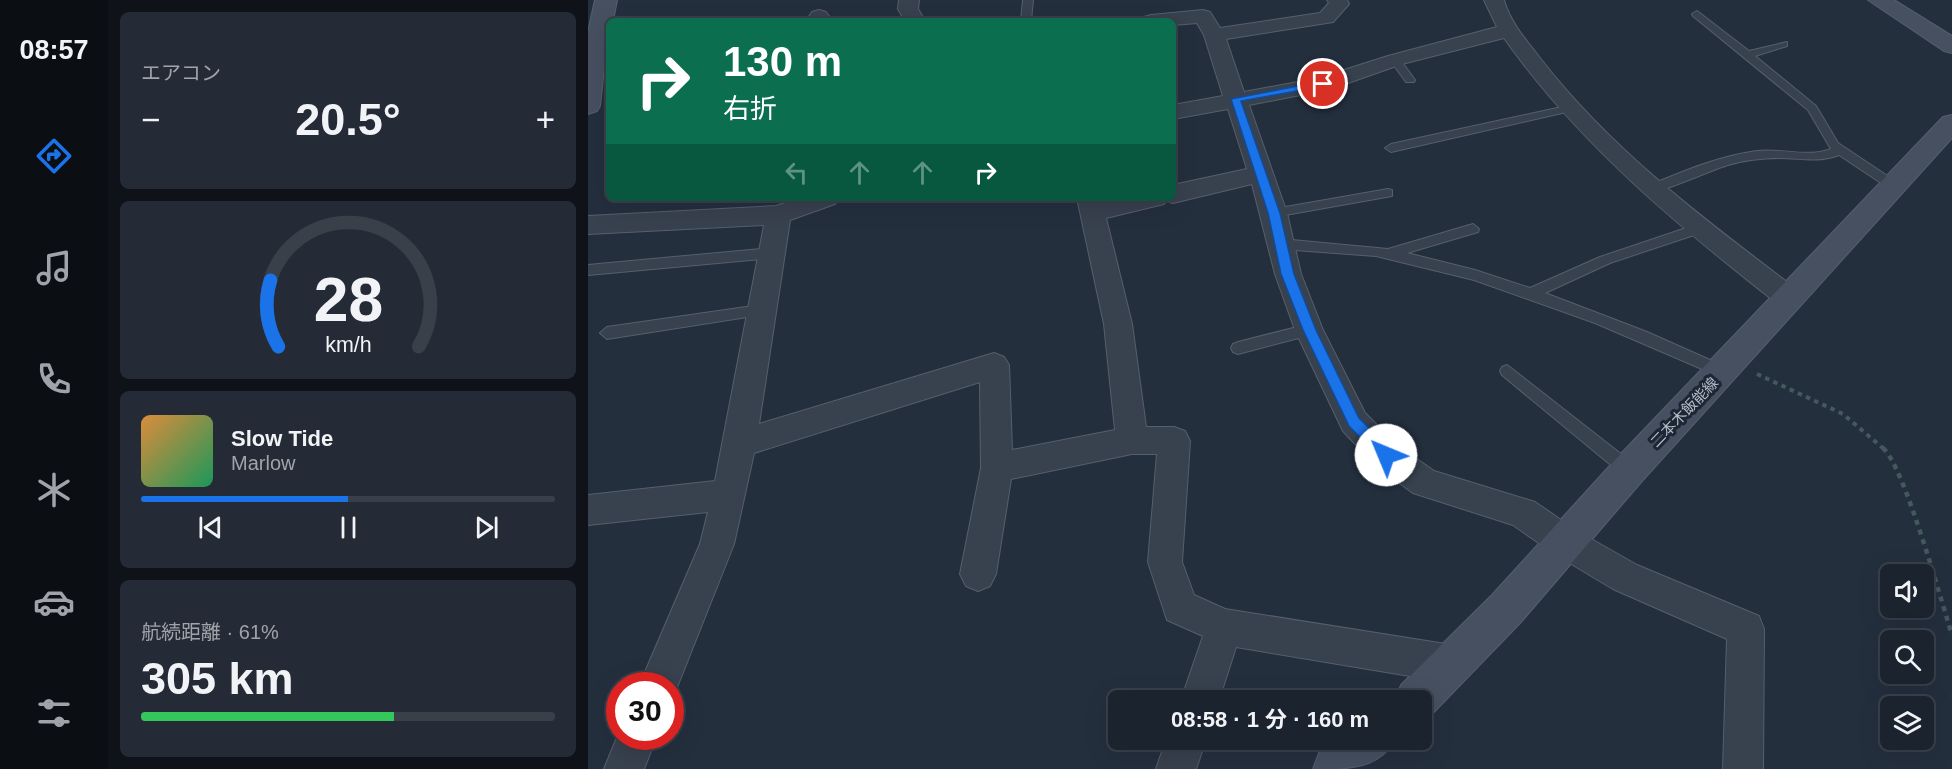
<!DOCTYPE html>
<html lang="ja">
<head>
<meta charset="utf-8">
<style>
	body { margin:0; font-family:Arial,"Noto Sans JP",sans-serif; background:#242b36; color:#f1f3f6; height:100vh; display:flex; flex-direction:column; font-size:22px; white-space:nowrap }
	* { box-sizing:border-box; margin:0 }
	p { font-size:20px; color:#a0a4aa }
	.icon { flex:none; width:33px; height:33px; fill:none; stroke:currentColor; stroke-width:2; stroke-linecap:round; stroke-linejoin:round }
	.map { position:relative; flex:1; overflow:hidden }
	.drawer { display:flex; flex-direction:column; gap:12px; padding:12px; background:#0f1319; width:480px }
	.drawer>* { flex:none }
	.top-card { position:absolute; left:18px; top:18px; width:570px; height:183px; border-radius:9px; box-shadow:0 6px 24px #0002,0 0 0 2px #39404a; background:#0b6e4f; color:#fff; overflow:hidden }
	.tools { position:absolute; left:1292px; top:564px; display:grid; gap:12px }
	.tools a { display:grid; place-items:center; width:54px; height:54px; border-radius:9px; background:#1b232e; box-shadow:0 6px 24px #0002,0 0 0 2px #39404a; font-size:30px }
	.speed { position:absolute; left:18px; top:672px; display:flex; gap:12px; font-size:30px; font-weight:700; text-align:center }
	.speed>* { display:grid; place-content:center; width:78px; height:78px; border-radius:50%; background:#1b232e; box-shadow:0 6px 24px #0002,0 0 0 2px #39404a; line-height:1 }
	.speed .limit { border:9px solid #d22; background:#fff; color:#111 }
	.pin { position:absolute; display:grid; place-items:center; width:51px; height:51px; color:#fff; margin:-26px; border:3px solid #fff; border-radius:50%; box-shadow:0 2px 6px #0007 }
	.me { position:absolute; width:66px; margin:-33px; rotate:315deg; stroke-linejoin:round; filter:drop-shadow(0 0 4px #0008) }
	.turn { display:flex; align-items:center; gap:21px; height:126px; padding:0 18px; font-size:27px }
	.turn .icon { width:78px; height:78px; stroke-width:2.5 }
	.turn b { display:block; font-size:42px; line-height:51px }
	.lanes { display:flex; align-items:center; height:57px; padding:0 18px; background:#0003; justify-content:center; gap:30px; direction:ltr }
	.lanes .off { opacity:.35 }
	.big { font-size:45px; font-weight:700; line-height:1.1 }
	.drawer .tile { flex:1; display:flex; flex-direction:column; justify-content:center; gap:9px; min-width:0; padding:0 21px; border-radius:9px; background:#242b36 }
	.drawer .dial { align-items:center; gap:0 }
	.dial svg { height:156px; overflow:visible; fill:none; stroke:#39404a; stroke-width:7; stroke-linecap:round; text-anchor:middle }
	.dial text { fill:#f1f3f6; stroke:none }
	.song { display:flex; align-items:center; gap:18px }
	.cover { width:72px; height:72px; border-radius:9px; background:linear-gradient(135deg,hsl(30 70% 55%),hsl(150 70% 35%)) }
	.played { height:6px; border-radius:3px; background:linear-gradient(90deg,#1a73e8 50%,#39404a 50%) }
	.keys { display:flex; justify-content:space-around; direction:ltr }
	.heat { display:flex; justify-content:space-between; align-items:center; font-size:33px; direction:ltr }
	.charge { height:9px; border-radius:4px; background:linear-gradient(90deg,#34c759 61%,#39404a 0) }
	.trip { position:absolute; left:520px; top:690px; width:324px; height:60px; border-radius:9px; background:#1b232e; box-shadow:0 6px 24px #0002,0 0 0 2px #39404a; font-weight:700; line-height:60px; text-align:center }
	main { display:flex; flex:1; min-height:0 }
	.menu { display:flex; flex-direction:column; width:108px; justify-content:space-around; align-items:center; background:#0b0e12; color:#a0a4aa }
	.menu .icon { width:42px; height:42px }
	.menu .active { color:#1a73e8 }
	.menu b { font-size:27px; color:#f1f3f6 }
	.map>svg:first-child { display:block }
</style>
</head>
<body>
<main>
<nav class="menu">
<b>08:57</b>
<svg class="icon active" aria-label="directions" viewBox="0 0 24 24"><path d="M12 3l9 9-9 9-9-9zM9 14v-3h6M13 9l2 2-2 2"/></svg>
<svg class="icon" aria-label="music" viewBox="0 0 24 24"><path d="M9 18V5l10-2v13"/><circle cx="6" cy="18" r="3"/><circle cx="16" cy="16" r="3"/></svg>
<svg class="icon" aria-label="phone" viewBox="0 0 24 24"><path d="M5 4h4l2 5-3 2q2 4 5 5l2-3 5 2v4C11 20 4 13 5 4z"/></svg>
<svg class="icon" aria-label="climate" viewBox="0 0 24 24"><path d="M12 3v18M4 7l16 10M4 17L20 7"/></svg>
<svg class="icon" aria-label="car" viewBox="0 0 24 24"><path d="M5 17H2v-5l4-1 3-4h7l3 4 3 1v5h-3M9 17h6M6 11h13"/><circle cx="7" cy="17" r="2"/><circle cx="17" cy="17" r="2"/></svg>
<svg class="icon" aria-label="filters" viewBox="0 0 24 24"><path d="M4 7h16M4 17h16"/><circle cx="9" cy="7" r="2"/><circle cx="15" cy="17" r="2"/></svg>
</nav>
<section class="drawer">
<div class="tile"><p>エアコン</p>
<div class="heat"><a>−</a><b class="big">20.5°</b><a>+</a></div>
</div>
<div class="tile dial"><svg viewBox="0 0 100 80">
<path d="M14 69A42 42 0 1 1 86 69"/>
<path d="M14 69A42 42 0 0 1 10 35" stroke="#1a73e8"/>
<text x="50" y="56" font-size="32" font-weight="700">28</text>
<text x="50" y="72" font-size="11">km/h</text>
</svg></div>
<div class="tile">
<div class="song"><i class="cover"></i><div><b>Slow Tide</b><p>Marlow</p></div></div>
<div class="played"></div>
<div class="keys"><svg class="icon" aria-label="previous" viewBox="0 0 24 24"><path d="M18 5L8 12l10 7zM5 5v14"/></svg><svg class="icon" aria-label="pause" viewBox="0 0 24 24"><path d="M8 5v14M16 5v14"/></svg><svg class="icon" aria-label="next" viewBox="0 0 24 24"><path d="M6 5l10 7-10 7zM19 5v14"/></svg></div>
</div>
<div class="tile"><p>航続距離 · 61%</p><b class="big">305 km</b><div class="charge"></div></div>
</section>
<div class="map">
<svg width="1364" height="769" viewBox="0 0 1364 769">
	<rect width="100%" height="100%" fill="#242f3e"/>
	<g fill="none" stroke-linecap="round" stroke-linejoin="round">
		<defs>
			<g id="lane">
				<path d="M435,0H445L443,21H433Z"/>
				<path d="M1109,11L1161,51L1199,42V46L1167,56L1228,106L1250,143L1310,183V189H1302L1251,155C1230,163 1213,158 1191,158C1174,158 1157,160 1140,165C1125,169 1072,194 1062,191V185C1096,171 1131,156 1169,151C1193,148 1220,158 1243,149L1220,110L1105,16L1104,14Z"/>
				<path d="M803,58H811L827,80L826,82H818L802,60Z"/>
				<path d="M983,105L987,106V110L803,152L797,148L803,144Z"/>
				<path d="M800,189L804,190V196L686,217L680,213L686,209Z"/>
				<path d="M1113,223L1119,228L1118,231L1022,263L957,293L1059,332L1140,368L1142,372L1140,376L1135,378L1007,323L886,280L788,256L693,249L686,244L693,239L800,249L885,224L891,229L890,232L819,253L887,270L942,288L1012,257Z"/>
				<path d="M183,248L190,253L183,258L0,275V265Z"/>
				<path d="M172,305L179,310L172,315L19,339L12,333L19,327Z"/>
				<path d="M721,324L728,330L726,334L650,354L645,352L643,348L645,344L650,342Z"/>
				<path d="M919,365L1047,465L1049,470L1047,475L1041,477L1035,475L914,375L912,371L914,367Z"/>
			</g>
			<g id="street">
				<path d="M311,0H331L330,9L337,21H317L310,9Z"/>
				<path d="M739,0H759L761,4L745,22L638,39L656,92L731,78L800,56L909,27L896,0H916C922,22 938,40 952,58C1023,150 1118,221 1211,291L1215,298L1211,305L1201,309L1191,305C1089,225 991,144 916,38L814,64L743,89L661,105L699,213L713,274L735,330L777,413L809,445L846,471L947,502L989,531L1049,565L1171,616L1176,629L1175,769H1135L1139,639L1025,589L965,553L925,525L825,493L787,465L755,431L707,330L687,274L664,184L585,203L578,201L576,204L518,218L544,324L558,427H586L597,431L602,441L594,562L606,595L637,609L864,645L877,651L883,664L877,677L864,683L648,647L631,700H593L615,636L579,620L560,562L569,454H544L423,479L408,574L402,586L390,591L378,586L372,574L393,468L392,382L166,453L146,544L84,700L82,686H51L112,544L120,512L0,525V495L127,481L176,225L0,234V216L188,206L212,198H250L247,204L202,220L171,424L406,353L416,357L421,365L424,450L527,430L516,324L489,198H513L514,201L528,198H585V185L659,169L640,109L585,119V105L635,96L616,35L609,23L585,25V21H553L556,17L563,15L615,10L622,12L632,28L732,13L741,3Z"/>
				<path d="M231,10L238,12L241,16L238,21H218L224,12Z"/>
				<path d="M32,730V736H69L56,769H16Z"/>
				<path d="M578,740H618L608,769H568Z"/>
			</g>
			<g id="secondary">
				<path d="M7,0H29L25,21H21L12,106L9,111L0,114V32Z"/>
				<path d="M1280,0H1306L1364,36V53L1356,51Z"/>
				<path d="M1364,115V138L1054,481L932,623L843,715L834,719V700H807L813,685L904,595L1028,459L1355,117Z"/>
				<path d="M750,740H807C790,769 762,769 725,769L731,753Z"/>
			</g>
		</defs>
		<use href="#lane" stroke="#565f6c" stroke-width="2"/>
		<use href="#street" stroke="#565f6c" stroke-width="2"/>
		<use href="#secondary" stroke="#565f6c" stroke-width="2"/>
		<path stroke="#44595c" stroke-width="4" stroke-dasharray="4.5 4.5" stroke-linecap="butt" d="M1169,374L1255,414L1296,449"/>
		<path stroke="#44595c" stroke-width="4.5" stroke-dasharray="5 5" stroke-linecap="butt" d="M1295,448C1316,466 1353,600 1364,635"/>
		<use href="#lane" fill="#38414e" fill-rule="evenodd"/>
		<use href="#street" fill="#38414e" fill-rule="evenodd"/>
		<use href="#secondary" fill="#465061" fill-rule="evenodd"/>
	</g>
	<path fill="#1a73e8" stroke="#114b97" stroke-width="1.5" d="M735,81L740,84L738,86L653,101L692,213L706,274L728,330L771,418L803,450L805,455L803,459L798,461L793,459L761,426L715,330L693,274L680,213L643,99Z"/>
	<g text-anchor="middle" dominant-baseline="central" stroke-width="6" stroke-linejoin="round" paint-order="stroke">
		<g font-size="15" fill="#b4bcc9" stroke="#1d2633">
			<text transform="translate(1096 412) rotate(-46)">二本木飯能線</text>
		</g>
	</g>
</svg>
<div class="tools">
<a><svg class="icon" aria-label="sound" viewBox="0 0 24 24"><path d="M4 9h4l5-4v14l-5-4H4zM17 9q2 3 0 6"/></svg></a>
<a><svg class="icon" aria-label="search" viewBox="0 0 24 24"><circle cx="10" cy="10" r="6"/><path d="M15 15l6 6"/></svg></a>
<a><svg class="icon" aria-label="layers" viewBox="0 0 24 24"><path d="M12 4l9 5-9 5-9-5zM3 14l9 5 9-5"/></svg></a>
</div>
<div class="speed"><div class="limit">30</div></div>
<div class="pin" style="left:735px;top:84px;background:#d93025"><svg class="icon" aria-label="arrive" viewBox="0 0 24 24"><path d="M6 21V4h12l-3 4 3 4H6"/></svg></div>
<svg class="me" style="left:798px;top:455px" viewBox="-20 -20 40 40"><circle r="19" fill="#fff"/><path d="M0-13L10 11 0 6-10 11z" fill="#1a73e8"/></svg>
<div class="trip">08:58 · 1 分 · 160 m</div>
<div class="top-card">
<div class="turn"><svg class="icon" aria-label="right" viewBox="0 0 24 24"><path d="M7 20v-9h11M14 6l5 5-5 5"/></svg><div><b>130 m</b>右折</div></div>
<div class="lanes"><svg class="icon off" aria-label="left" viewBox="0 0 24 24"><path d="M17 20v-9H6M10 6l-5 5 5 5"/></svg><svg class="icon off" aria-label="ahead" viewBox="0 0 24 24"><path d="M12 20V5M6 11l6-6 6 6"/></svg><svg class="icon off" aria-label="ahead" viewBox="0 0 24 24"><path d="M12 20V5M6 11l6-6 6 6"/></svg><svg class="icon" aria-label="right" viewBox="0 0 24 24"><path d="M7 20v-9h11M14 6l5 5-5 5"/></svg></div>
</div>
</div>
</main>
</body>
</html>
